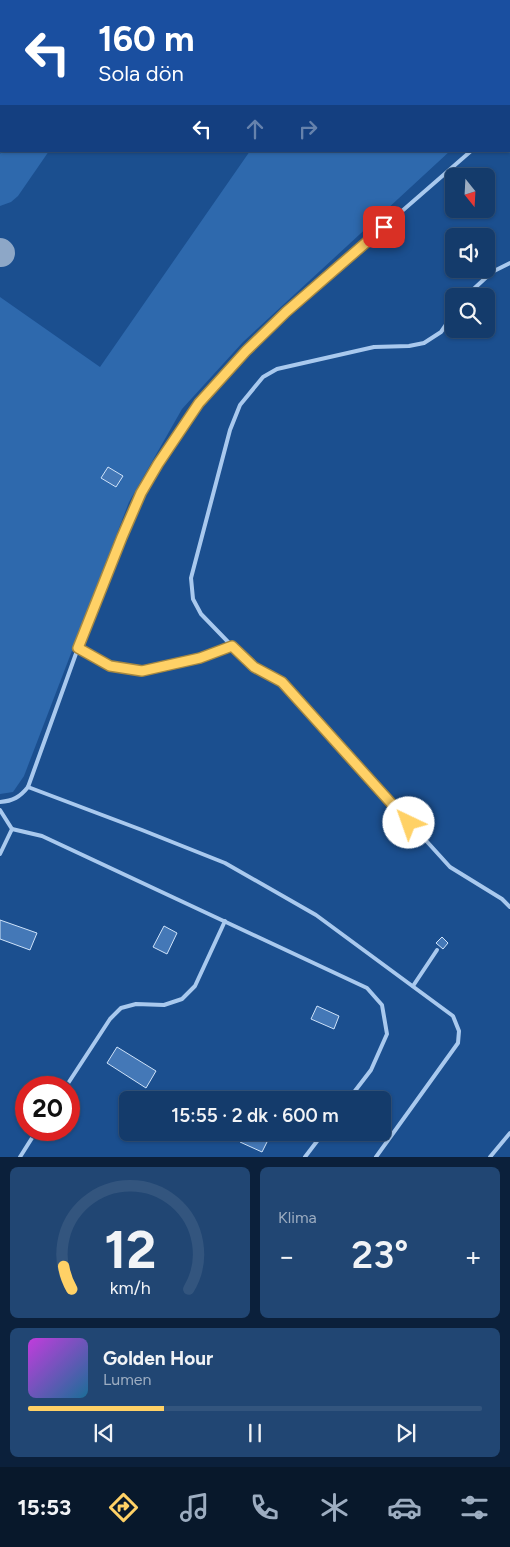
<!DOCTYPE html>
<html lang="tr">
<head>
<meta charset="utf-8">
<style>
	body { margin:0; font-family:Figtree,sans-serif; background:#214673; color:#f1f3f6; height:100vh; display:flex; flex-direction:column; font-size:19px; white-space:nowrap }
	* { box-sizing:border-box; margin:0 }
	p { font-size:16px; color:#9dadc1 }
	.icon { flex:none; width:28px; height:28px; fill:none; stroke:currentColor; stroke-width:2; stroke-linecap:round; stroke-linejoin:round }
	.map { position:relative; height:1157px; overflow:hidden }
	.details { display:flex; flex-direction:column; gap:10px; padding:10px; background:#0b203b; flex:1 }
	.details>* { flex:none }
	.hud { position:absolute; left:0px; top:0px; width:510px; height:152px; box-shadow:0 1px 4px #0004,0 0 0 1px #33557e; background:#1a4fa0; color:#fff; overflow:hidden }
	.needle { width:32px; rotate:162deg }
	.buttons { position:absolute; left:445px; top:168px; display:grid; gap:10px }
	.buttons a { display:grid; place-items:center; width:50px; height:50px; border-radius:8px; background:#143b6b; box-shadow:0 1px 4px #0004,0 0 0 1px #33557e; font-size:25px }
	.speed { position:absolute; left:15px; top:1076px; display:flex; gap:10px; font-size:25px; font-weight:700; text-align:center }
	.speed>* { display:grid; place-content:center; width:65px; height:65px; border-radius:50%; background:#143b6b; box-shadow:0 1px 4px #0004,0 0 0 1px #33557e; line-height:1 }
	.speed .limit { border:8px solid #d22; background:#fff; color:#111 }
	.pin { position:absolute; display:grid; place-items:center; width:42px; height:42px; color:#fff; margin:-21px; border-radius:10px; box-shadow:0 2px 8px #0006 }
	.me { position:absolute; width:55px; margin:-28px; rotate:318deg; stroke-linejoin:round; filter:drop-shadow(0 0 4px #0008) }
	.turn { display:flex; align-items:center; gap:18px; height:105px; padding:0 15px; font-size:22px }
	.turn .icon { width:65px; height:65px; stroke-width:2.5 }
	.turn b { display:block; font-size:35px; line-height:42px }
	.lanes { display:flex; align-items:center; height:48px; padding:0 15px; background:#0003; justify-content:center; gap:25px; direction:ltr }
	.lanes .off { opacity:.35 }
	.big { font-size:38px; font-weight:600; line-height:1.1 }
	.details .card { flex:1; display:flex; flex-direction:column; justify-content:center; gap:8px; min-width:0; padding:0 18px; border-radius:8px; background:#214673 }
	.details .dial { align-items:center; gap:0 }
	.dial svg { height:130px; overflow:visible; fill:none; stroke:#33557e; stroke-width:7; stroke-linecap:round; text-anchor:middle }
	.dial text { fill:#f1f3f6; stroke:none }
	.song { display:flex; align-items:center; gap:15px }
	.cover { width:60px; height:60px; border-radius:8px; background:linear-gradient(135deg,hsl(290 70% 55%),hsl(200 70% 35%)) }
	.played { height:5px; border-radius:2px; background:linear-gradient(90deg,#ffd166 30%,#33557e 30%) }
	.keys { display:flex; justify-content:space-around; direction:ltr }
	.heat { display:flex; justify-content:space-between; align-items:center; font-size:28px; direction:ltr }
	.details .tiles { flex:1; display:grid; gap:10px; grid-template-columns:1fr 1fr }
	.card:last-child { grid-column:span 2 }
	.trip { position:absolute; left:119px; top:1091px; width:272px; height:50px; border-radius:8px; background:#143b6b; box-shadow:0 1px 4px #0004,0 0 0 1px #33557e; font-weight:600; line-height:50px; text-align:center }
	.dock { display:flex; height:80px; justify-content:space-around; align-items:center; background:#08182b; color:#9dadc1 }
	.dock .icon { width:35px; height:35px }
	.dock .selected { color:#ffd166 }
	.dock b { font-size:22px; color:#f1f3f6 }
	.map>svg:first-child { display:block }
</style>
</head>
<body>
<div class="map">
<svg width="510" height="1157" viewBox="0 0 510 1157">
	<rect width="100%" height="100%" fill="#1b4f8f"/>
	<g fill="#2e69ad">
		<path d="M235,0H440L441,1H237Z"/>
		<path d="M2,151H49L18,196L11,202L0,206V154Z"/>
		<path d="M250,151H450L243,342L182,409L129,502L24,776L13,792L0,794V297L100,367Z"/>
	</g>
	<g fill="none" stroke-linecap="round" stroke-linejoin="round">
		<g stroke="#8da7c7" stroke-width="28">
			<path d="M173,0L175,1"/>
			<path d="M63,1L64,0"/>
			<path d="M0,90L1,88"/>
			<path d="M0,252L1,253"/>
		</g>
	</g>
	<g fill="#4478b7" stroke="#cfe3fa">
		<path d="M108,467L123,476L116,487L101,478Z"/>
		<path d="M0,920L37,933L30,950L0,939Z"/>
		<path d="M164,926L177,933L167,954L153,947Z"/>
		<path d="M442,937L448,943L443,949L436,943Z"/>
		<path d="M317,1006L339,1016L334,1029L311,1019Z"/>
		<path d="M117,1047L156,1071L146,1088L107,1063Z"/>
		<path d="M244,1132H252L268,1140L262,1152L240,1142Z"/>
	</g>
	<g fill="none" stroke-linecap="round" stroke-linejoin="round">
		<g stroke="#a9c9ee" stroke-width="4">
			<path d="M509,43L510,44"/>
			<path d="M509,117L510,116"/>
			<path d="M466,296L492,272L510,263"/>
			<path d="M232,646L201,614L193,599L191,578L230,430L240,405L263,377L277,369L374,347L409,346L424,343L441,332L454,313"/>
			<path d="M78,648L109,666L142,671L200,658L232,646L254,667L282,682L450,867L502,899L510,907"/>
			<path d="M28,787L142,830L225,863L316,915L453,1016L459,1031L458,1043L376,1157"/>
			<path d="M0,802C13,801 20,797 28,787L78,648L122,537L141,493L158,464L199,403L246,351L286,312L471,151"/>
			<path d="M0,810L12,829L0,854"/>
			<path d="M12,829L42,836L367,988L382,1005L387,1034L371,1070L348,1100"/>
			<path d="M413,986L437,950"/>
			<path d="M65,1088L110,1019L121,1008L136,1004L164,1005L182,999L195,986L225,921"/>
			<path d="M20,1157L37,1130"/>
			<path d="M305,1157L324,1132"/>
			<path d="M490,1157L510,1133"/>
		</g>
	</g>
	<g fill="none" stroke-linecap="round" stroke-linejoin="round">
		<defs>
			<path id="route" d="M384,227L286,312L246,351L199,403L158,464L141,493L122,537L78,648L110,666L142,671L200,658L232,646L254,667L282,682L409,823"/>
		</defs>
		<use href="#route" stroke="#a68842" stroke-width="12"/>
		<use href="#route" stroke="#ffd166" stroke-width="9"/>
	</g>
</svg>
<div class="buttons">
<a><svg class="needle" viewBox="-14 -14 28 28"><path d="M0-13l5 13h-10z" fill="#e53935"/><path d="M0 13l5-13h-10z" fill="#9dadc1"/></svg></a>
<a><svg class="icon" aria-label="sound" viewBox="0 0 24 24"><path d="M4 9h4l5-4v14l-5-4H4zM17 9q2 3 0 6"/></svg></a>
<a><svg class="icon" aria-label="search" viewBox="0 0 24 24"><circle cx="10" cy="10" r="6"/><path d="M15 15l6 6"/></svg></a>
</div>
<div class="speed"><div class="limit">20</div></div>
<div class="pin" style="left:384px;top:227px;background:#d93025"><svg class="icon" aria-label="arrive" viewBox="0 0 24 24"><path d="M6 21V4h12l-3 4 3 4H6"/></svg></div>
<svg class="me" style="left:409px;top:823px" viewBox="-20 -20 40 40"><circle r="19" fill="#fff"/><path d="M0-13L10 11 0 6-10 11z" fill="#ffd166"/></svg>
<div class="trip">15:55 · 2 dk · 600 m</div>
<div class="hud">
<div class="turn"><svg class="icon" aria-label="left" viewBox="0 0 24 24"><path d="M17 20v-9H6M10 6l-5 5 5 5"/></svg><div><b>160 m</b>Sola dön</div></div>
<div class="lanes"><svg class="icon" aria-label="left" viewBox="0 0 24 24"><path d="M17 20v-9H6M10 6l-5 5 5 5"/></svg><svg class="icon off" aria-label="ahead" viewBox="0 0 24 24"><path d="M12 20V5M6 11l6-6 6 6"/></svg><svg class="icon off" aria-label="right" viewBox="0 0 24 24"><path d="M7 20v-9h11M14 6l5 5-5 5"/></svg></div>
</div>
</div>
<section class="details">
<div class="tiles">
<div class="card dial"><svg viewBox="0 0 100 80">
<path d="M14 69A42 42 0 1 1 86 69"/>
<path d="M14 69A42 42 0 0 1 9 55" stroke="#ffd166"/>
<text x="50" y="56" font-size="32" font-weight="700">12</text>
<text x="50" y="72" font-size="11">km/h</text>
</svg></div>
<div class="card"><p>Klima</p>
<div class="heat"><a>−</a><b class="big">23°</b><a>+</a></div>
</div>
<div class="card">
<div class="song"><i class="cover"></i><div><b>Golden Hour</b><p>Lumen</p></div></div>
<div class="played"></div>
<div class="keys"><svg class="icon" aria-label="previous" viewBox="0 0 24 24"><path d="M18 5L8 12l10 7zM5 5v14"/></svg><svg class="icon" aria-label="pause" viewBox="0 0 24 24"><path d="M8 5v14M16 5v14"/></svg><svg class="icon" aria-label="next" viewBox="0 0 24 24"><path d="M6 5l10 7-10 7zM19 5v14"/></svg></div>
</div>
</div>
</section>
<nav class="dock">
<b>15:53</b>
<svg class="icon selected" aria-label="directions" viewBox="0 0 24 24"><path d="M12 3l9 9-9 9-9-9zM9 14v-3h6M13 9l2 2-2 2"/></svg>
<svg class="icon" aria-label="music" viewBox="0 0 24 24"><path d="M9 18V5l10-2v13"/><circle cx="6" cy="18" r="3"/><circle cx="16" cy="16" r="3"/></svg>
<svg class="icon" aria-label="phone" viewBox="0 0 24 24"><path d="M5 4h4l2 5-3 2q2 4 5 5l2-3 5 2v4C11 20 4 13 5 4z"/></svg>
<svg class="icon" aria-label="climate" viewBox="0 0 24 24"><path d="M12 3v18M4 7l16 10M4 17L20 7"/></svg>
<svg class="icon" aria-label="car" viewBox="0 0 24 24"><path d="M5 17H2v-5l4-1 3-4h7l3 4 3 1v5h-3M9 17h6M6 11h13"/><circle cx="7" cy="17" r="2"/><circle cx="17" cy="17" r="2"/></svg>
<svg class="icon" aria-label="filters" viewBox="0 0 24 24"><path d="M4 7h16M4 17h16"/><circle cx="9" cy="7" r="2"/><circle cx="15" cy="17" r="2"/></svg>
</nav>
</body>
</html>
